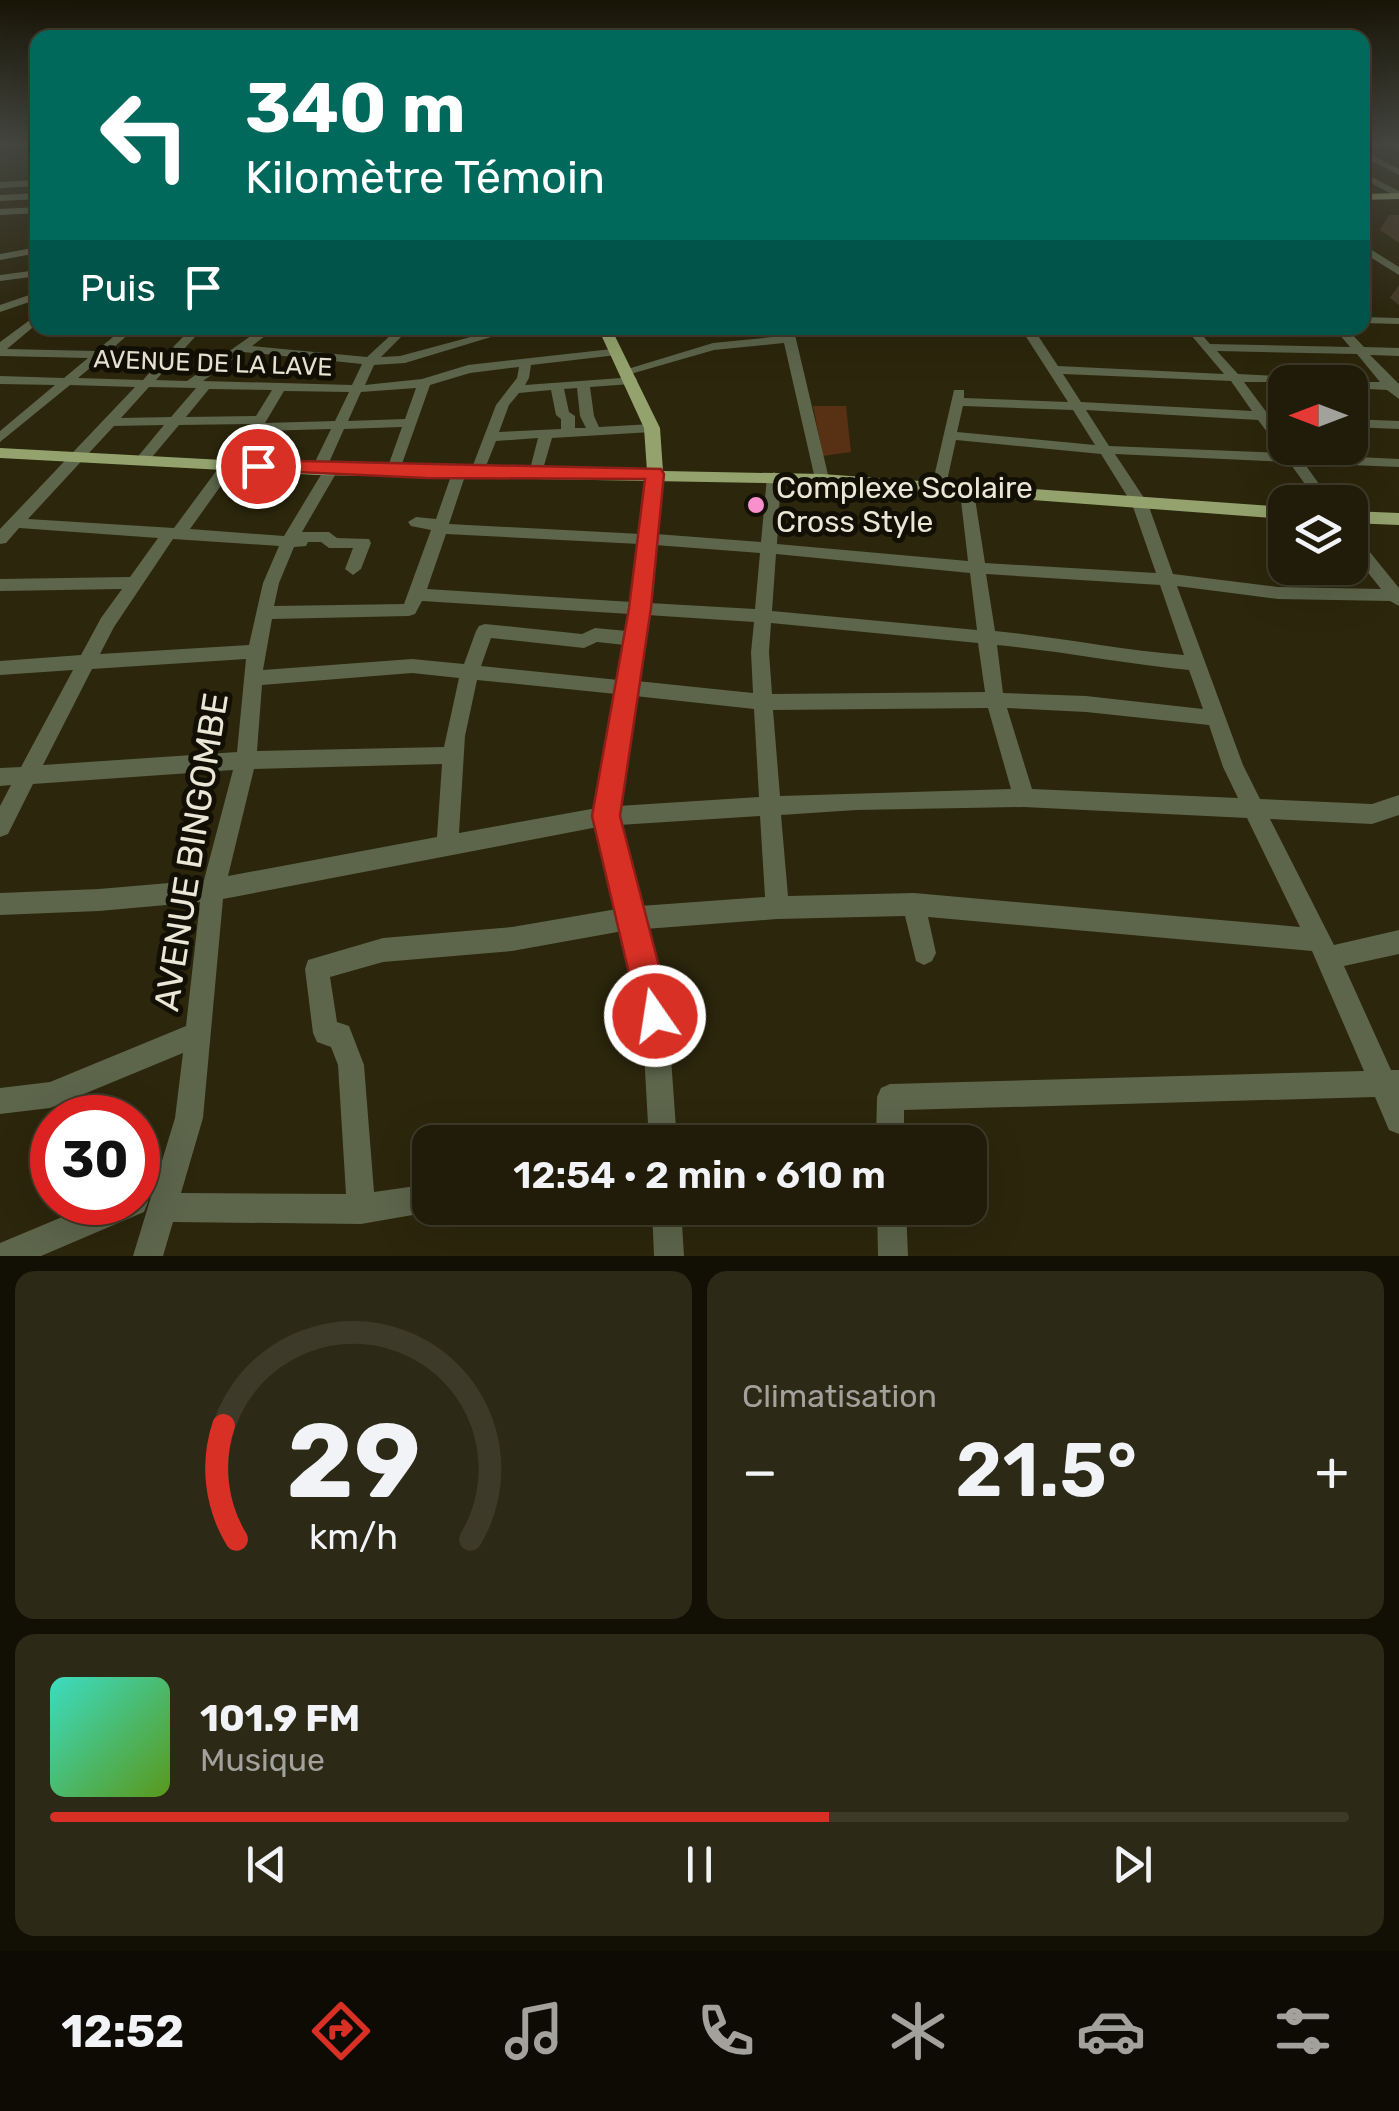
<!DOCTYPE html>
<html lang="fr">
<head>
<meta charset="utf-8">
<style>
	body { margin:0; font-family:Rubik,sans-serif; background:#2d2917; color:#f1f3f6; height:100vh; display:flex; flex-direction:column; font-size:38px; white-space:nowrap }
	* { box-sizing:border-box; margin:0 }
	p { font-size:32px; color:#a2a19c }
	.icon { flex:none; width:55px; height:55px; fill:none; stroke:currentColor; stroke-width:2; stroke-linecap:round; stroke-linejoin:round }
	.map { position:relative; height:1256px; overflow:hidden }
	.details { display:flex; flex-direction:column; gap:15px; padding:15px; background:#120f05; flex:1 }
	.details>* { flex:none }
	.banner { position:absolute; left:30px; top:30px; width:1340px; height:305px; border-radius:20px; box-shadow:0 10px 40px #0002,0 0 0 2px #3e3a2a; background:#00695c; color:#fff; overflow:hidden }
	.needle { width:65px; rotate:270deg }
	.fabs { position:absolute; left:1268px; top:365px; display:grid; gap:20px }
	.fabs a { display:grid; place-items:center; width:100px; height:100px; border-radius:20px; background:#211c09; box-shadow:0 10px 40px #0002,0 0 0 2px #3e3a2a; font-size:50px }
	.speed { position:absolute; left:30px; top:1095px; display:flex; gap:20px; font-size:50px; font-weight:700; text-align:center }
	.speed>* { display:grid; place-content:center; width:130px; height:130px; border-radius:50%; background:#211c09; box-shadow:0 10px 40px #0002,0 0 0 2px #3e3a2a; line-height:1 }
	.speed .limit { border:15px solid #d22; background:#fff; color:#111 }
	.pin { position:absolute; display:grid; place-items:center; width:85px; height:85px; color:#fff; margin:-42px; border:5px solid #fff; border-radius:50%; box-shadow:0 2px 10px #0007 }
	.me { position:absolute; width:110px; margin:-55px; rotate:347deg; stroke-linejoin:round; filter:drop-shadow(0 0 8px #0008) }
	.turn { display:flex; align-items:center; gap:35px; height:210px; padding:0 50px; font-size:45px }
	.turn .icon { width:130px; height:130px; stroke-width:2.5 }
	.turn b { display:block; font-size:70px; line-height:85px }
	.then { display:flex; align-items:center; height:95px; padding:0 50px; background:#0003; gap:20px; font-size:38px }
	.big { font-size:75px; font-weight:600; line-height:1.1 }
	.details .widget { flex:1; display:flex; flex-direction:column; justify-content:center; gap:15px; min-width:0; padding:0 35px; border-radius:20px; background:#2d2917 }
	.details .dial { align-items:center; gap:0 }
	.dial svg { height:260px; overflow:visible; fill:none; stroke:#3e3a2a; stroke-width:7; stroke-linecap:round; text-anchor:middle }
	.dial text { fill:#f1f3f6; stroke:none }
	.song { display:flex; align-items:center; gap:30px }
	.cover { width:120px; height:120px; border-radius:15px; background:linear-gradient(135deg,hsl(170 70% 55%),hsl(90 70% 35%)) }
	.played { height:10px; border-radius:5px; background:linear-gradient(90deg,#d93025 60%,#3e3a2a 60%) }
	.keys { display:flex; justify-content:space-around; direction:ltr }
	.heat { display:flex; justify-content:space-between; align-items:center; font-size:55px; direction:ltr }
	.details .tiles { flex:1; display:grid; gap:15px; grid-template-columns:1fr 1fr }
	.widget:last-child { grid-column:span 2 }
	.trip { position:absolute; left:412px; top:1125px; width:575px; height:100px; border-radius:20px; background:#211c09; box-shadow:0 10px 40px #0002,0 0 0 2px #3e3a2a; font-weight:600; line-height:100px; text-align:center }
	.menu { display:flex; height:160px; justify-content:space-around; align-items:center; background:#0d0b04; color:#a2a19c }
	.menu .icon { width:70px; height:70px }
	.menu .current { color:#d93025 }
	.menu b { font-size:45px; color:#f1f3f6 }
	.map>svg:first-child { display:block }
</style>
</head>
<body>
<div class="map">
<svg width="1399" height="1256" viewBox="0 0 1399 1256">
	<rect width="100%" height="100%" fill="#2c260c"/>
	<path fill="#583014" d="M813,406H846L851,452L823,456Z"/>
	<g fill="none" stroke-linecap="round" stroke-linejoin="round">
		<g fill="#5d654b" fill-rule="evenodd">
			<path d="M1389,144H1399V150Z"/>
			<path d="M1362,150L1399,169V175L1362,156Z"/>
			<path d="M1362,172L1399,191V198L1362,178Z"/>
			<path d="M38,180V186L0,188V182Z"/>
			<path d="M38,193V199L0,201V195Z"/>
			<path d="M38,207V213L0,215V209Z"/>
			<path d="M1362,244L1399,267V275L1362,252Z"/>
			<path d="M38,247V253L0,260V254Z"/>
			<path d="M38,270V276L0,281V275Z"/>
			<path d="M38,292V299L0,312V305Z"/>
			<path d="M38,314V323L7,349L96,351L124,328H135L110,351L168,352L192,328H203L156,380L187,381L262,328H410L381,357L400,356L504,328H521L405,363L374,365L365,385L422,379L468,365L621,348V354L617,355L531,365L529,378L525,385L635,377L637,380L631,384L590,387L594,416L599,427L652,424L659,428L652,432L552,438L541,476L536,477L529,473L538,438L496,441L482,476L477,477L470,473L496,405L517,378L519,367L470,373L430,385L398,475L393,476L386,472L402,427L344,429L327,467H336L338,470L302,532H329L337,538L369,539L371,543L361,569L353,575L345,569L353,548H329L321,542H308L306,546L294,547L279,583L274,606L404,604L431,530L411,526L408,522L416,517L436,519L452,473L459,469L466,473L449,524L641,534L648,474L655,470L662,474L656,534L761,542L767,477L774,472L781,477L777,544L968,561L960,492L967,487L974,492L985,563L1156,573L1132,504L1101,454L956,440L945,490L938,495L931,490L954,390H964V398L1068,402L1023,332L860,334L856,333L854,328H1033L1058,366L1224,374L1185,328H1196L1210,344L1350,347L1334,328H1346L1364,347L1399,348V356L1370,355L1399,384V399L1387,390L1350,388V382H1345H1380L1357,354L1217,351L1238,374L1333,379L1335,382H1244L1267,413L1285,414V422L1273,421L1285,437V448H1292L1298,454L1399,459V467L1304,463L1332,502H1318L1289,462L1115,454L1148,504L1173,574L1278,587L1381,589L1350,550V534L1356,535L1399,588V606L1390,601L1278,599L1177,586L1243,765L1260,799L1372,804L1399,795V815L1372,824L1270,819L1334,945L1399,930V954L1344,966L1391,1070H1399V1134L1389,1130L1375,1097L904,1110V1142H876L877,1097L881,1088L890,1084L1364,1071L1312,951L928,917L936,953L932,961L924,965L916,961L905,916L777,919L645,929L668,1016L677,1142H649L642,1016L623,931L512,951L383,962L330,977L337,1022L349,1026L364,1065L374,1192L430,1184V1208H440L430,1212L361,1224L173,1222L163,1256H133L175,1118L183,1053L50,1108L0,1114V1088L50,1082L186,1026L200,902L99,911L0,915V893L99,889L204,880L233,770L33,784L8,834L0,837V806L11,785L0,786V768L21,767L73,670L0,675V661L81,655L101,618L122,589L0,591V579L130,577L158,538L19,528L6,543L0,544V529L135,387L70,385L0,442V431L55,385L0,384V376L64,378L88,358L0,356V342ZM270,332L393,333L367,357L252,346ZM243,352L362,364L352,385L203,381ZM102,358L162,359L143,380L78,378ZM1063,374L1231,381L1252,411L1081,402ZM149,387L196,388L171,417L121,418ZM416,388L405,419L348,421L361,392ZM577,388L580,416L586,428H575V416L569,412L564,389ZM209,389L272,390L256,416L186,417ZM551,390L556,415L561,419V429L499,432L509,405L519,393ZM284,391L349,392L335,421L265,423ZM963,406L1073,410L1095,445L957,432ZM1086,410L1258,420L1283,453L1109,446ZM251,424L174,528L28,519L114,426L164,425L135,460L142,464L147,463L179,425ZM331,429L311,470L313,473H322L284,536L190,529L260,431ZM446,534L639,544L632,602L427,589ZM173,539L279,546L263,583L249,645L100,654L114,627ZM655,545L760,553L755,609L649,603ZM776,554L970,573L977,630L772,611ZM986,574L1160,585L1184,655C1121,650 1058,637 995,631ZM422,601L630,614L627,631L595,628L582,634L485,624L479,626L476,631L464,664L412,659L263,670L272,619L409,616L415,614ZM647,615L754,622L751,652L753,693L637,681ZM771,623L978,643L985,692L772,694L769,652ZM491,638L584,648L597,642L625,645L619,680L481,666ZM997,645C1061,651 1125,664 1189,670L1203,709L1086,696L1003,693ZM246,659L237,752L43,765L92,669ZM412,673L459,678L444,747L257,751L262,685ZM477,680L616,694L597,808L459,833L465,736ZM635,696L754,709L759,797L618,806ZM988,708L1011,789L780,796L773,710ZM1007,708L1086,712L1209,725L1223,767L1238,798L1032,789ZM442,764L437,837L228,876L254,769ZM1024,807L1247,818L1300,927L914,893L788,896L781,815L856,810ZM760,816L765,897L640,906L619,825ZM598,827L617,909L512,927L383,938L308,960L305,969L313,1033L317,1042L331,1047L338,1065L346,1194L181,1193L203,1118L223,899Z"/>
			<path d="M1362,317L1399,318V324L1362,323Z"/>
			<path d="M625,328H648L608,337L602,334Z"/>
			<path d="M782,328H792L796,339L829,479L827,482H817L815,479L784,343L714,350L627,375L621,371L713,343L783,336Z"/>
			<path d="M1350,419L1399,421V429L1350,427Z"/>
			<path d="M138,1189L144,1192L148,1202L144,1212L41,1256H0V1243L98,1202H138Z"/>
			<path d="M652,1208H681L684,1256H654Z"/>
			<path d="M877,1208H906L908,1256H878Z"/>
		</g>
		<g fill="#94a36e" fill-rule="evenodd">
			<path d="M1399,193V199L1362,200V194Z"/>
			<path d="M598,328H611L660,428L663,471L822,474L1285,507V519L822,484L318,475L0,458V448L318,465L647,471L644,428Z"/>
			<path d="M1350,511L1399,513V525L1350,523Z"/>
		</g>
	</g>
	<g fill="#473a26">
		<path d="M1389,215H1399V243L1380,230Z"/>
		<path d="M1399,285V305L1390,298Z"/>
	</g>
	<linearGradient id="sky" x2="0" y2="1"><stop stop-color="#181507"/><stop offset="0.45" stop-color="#454740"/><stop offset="1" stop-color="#454740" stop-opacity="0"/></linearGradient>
	<rect width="1399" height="320" fill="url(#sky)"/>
	<path fill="#d93025" stroke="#8d1f18" stroke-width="2.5" d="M258,460L661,469L664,474L651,608L620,816L672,1016L667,1027L655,1032L644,1027L639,1016L592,816L629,608L645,479L426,478L252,470V462Z"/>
	<circle fill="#f790cd" stroke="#120f05" stroke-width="4" cx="756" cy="505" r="10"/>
	<g text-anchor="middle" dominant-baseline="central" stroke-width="10" stroke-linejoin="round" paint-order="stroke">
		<g font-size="25" fill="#eae7d7" stroke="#120f05">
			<text transform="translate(213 363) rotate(2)">AVENUE DE LA LAVE</text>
		</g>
		<g font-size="30" fill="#eae7d7" stroke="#120f05" text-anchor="start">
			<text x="776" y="488">Complexe Scolaire<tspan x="776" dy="34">Cross Style</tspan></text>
		</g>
		<g font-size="35" fill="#eae7d7" stroke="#120f05">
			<text transform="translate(191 852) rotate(-81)">AVENUE BINGOMBE</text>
		</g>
	</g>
</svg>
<div class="fabs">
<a><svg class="needle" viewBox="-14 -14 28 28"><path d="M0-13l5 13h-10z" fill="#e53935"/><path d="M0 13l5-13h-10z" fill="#a2a19c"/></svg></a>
<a><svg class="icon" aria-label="layers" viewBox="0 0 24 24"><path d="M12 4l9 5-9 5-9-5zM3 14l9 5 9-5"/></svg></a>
</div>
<div class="speed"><div class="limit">30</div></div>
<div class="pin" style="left:258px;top:466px;background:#d93025"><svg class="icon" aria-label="arrive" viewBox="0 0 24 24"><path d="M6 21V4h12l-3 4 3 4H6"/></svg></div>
<svg class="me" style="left:655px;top:1016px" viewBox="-20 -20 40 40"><circle r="17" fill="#d93025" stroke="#fff" stroke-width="3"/><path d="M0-11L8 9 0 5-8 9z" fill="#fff"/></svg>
<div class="trip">12:54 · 2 min · 610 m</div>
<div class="banner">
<div class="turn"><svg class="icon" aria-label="left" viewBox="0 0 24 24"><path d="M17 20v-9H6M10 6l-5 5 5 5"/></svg><div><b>340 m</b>Kilomètre Témoin</div></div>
<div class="then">Puis<svg class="icon" aria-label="arrive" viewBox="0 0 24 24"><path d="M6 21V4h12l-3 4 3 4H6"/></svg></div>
</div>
</div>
<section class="details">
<div class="tiles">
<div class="widget dial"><svg viewBox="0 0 100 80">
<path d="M14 69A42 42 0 1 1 86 69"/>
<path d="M14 69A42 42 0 0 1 10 34" stroke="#d93025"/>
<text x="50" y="56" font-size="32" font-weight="700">29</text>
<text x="50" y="72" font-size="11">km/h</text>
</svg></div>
<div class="widget"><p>Climatisation</p>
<div class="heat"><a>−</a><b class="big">21.5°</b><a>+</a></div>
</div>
<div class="widget">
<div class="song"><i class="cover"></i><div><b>101.9 FM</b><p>Musique</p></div></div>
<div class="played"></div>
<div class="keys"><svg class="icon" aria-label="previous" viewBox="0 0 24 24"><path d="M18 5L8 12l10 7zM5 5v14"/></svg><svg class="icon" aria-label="pause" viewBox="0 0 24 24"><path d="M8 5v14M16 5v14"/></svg><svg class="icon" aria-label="next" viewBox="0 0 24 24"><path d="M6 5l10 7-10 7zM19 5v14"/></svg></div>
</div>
</div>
</section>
<nav class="menu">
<b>12:52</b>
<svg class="icon current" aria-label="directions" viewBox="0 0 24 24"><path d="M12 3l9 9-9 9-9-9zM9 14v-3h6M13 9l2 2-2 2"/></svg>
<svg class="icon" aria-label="music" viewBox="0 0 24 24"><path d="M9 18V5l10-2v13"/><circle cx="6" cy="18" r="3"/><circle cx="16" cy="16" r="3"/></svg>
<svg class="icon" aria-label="phone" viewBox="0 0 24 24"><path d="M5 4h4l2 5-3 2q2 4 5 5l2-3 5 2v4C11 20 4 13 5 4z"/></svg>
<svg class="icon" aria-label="climate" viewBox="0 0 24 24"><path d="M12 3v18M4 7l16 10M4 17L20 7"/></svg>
<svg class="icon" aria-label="car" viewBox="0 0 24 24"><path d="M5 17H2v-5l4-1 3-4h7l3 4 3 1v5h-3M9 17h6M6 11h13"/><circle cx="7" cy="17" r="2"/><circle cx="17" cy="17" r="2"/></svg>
<svg class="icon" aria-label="filters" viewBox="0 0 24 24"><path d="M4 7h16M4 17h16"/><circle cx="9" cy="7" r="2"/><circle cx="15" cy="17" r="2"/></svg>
</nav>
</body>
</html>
